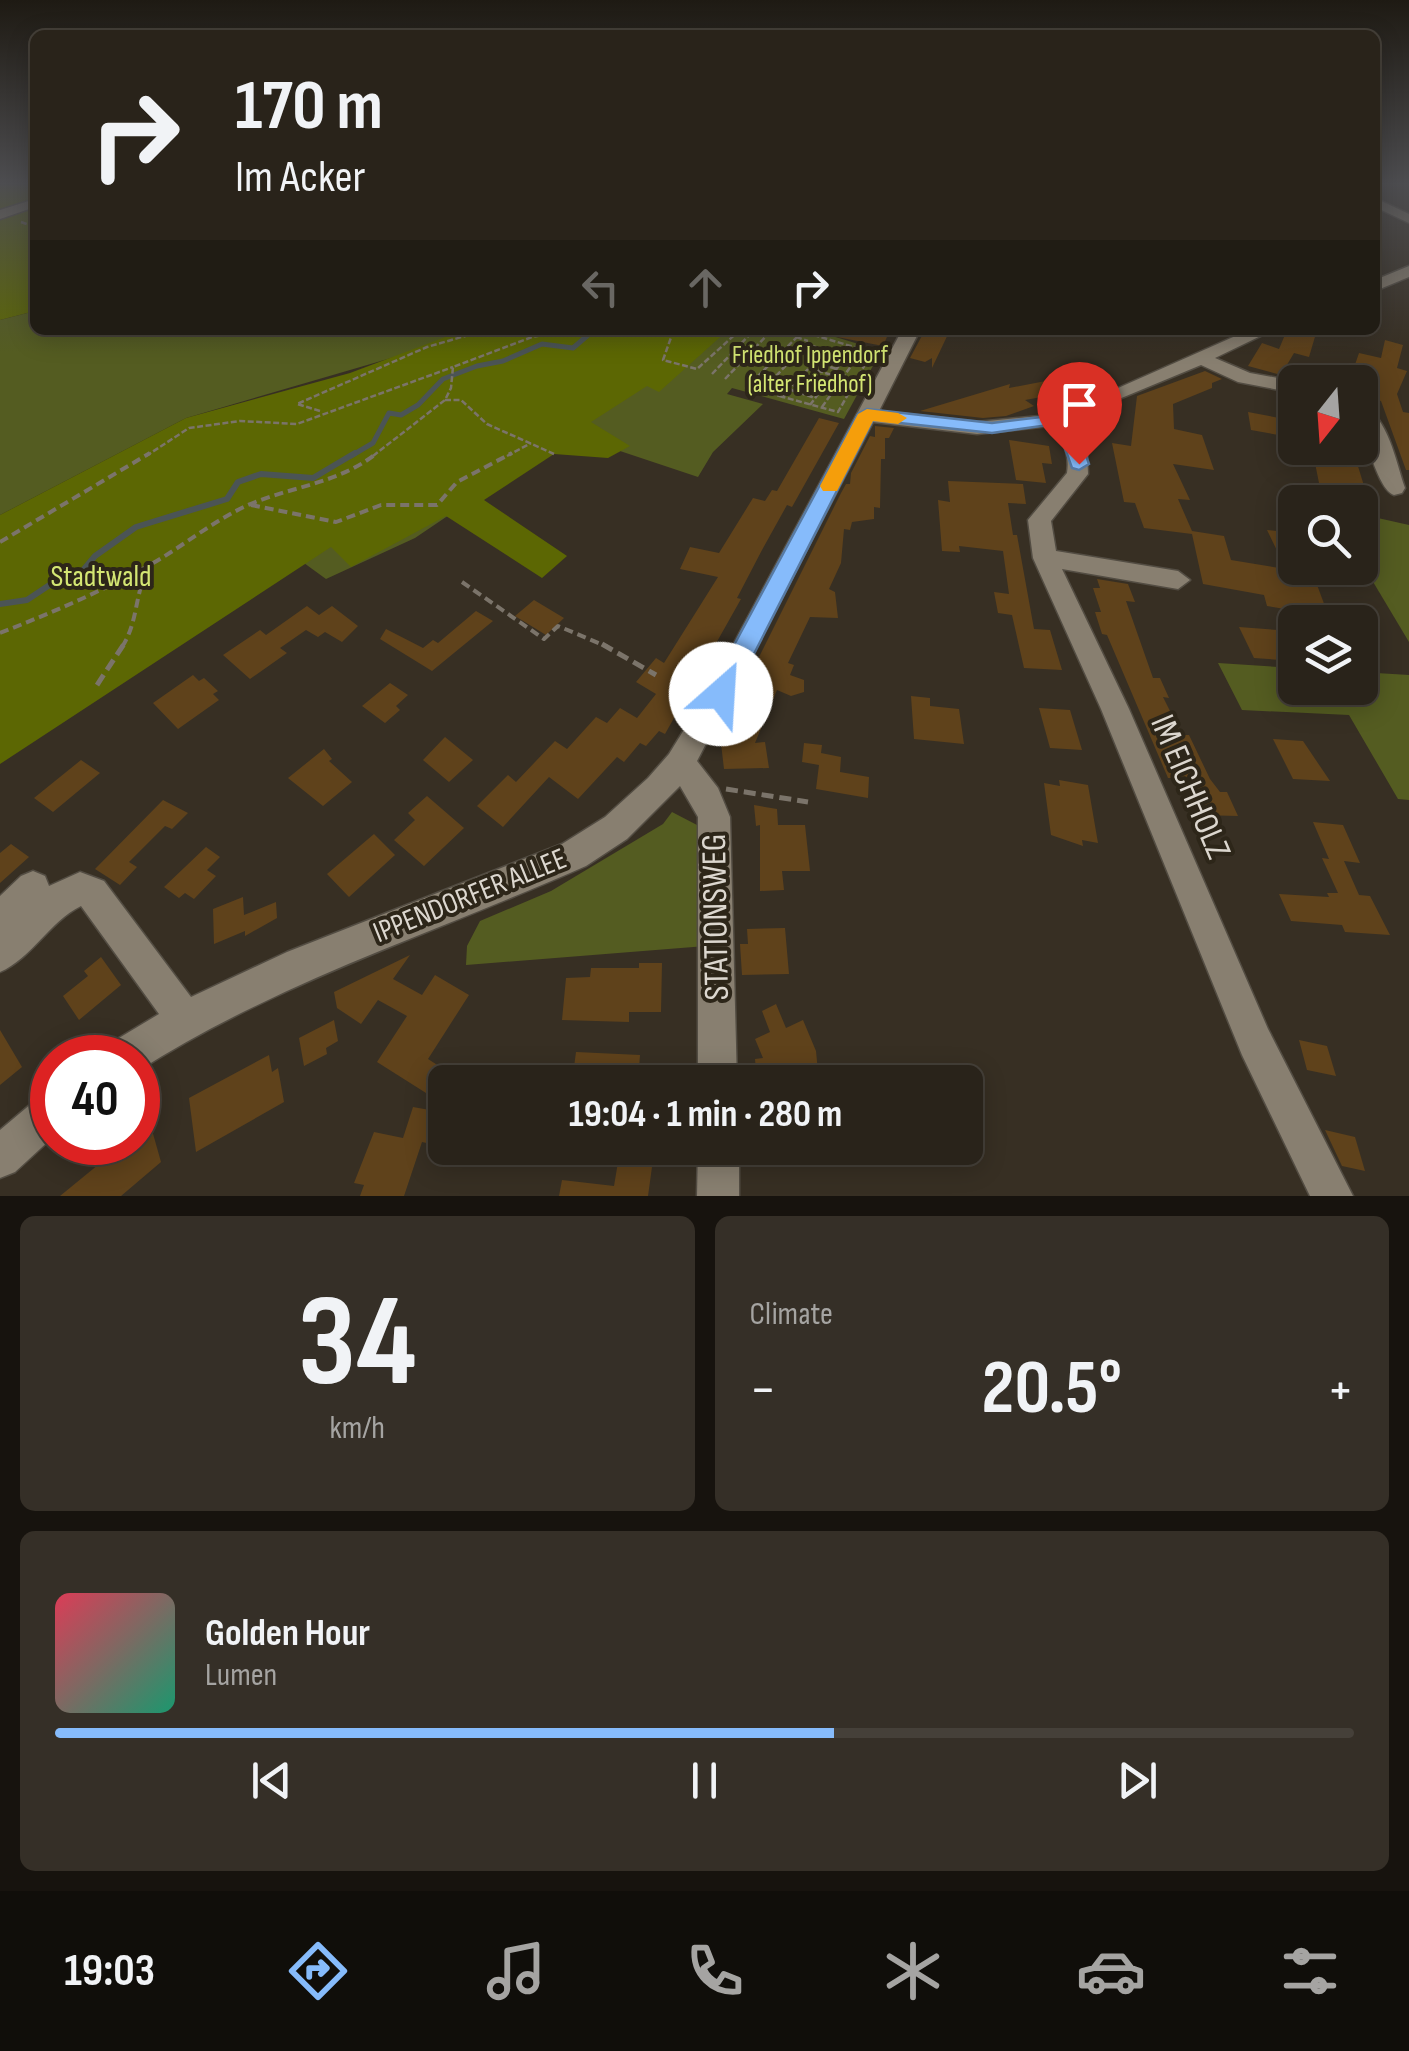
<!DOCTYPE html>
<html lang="en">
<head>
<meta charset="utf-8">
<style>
	body { margin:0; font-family:"Sofia Sans Condensed",sans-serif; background:#352f27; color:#f1f3f6; height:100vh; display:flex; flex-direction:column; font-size:38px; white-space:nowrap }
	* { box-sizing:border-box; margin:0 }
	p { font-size:32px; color:#a5a4a2 }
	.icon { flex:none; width:55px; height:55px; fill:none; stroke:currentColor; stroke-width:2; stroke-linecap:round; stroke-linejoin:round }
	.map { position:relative; height:1196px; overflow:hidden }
	.drawer { display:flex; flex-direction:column; gap:20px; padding:20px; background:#17130e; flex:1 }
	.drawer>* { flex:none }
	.guide { position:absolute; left:30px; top:30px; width:1350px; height:305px; border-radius:15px; box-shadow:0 5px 25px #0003,0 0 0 2px #454039; background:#29231a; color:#f1f3f6; overflow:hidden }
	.needle { width:65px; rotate:197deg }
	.fabs { position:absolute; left:1278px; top:365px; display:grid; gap:20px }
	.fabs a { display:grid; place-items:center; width:100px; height:100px; border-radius:15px; background:#29231a; box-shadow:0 5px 25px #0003,0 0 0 2px #454039; font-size:50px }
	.speed { position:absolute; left:30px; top:1035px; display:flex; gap:20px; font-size:50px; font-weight:700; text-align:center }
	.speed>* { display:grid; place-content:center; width:130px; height:130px; border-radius:50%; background:#29231a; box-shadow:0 5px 25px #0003,0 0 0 2px #454039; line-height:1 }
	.speed .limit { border:15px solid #d22; background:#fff; color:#111 }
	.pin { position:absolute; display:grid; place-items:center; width:85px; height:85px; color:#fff; margin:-102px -42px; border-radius:50% 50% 50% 0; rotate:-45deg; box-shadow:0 0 10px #0007 }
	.pin .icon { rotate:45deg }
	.me { position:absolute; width:110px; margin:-55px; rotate:26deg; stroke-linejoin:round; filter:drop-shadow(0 0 8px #0008) }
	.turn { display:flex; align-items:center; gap:35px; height:210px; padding:0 40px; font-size:45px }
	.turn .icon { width:130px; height:130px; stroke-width:2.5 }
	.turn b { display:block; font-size:70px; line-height:85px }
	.lanes { display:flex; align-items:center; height:95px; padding:0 40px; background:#0003; justify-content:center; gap:50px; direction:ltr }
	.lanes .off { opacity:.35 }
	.big { font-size:75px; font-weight:700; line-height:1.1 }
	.drawer .widget { flex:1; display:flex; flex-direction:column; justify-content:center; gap:15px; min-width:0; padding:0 35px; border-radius:15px; background:#352f27 }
	.drawer .dial { align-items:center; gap:0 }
	.dial b { font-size:130px; line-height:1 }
	.song { display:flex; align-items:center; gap:30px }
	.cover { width:120px; height:120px; border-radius:15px; background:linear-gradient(135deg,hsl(350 70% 55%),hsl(160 70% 35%)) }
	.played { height:10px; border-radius:5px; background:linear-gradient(90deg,#86bbfb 60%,#454039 60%) }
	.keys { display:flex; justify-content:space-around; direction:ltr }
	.heat { display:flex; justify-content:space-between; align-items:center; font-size:55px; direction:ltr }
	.drawer .tiles { flex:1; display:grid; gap:20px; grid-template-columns:1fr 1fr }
	.widget:last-child { grid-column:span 2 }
	.trip { position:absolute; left:428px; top:1065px; width:555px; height:100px; border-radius:15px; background:#29231a; box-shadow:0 5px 25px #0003,0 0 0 2px #454039; font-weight:700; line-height:100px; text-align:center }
	.tabs { display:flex; height:160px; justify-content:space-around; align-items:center; background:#100e0a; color:#a5a4a2 }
	.tabs .icon { width:70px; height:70px }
	.tabs .current { color:#86bbfb }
	.tabs b { font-size:45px; color:#f1f3f6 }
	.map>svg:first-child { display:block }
</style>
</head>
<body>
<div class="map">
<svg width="1409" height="1196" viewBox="0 0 1409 1196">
	<rect width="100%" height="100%" fill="#372f23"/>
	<g fill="#545c21">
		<path d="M35,311V330H464L453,334L473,330H813L881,351L844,419L732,388L727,394L763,404L713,452L698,477L569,434L415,538L326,579L304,563L316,388L398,356L186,418L0,515V320Z"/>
		<path d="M1360,514L1409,525V642L1360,560Z"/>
		<path d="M1218,663L1295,668V688H1360V672L1409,675V800L1398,799L1349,715L1242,710Z"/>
		<path d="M672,812L697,825L706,946L466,965L467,946L480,921L551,891L663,824Z"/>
	</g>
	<g fill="#5c6703">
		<path d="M0,185H35V311L0,320Z"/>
		<path d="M464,330H728L659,392L647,386L591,422L630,446L608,458L554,454L484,500L567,556L542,578L446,516L351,567L331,547L0,764V515L186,418L350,373Z"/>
	</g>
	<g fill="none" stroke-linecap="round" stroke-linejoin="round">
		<path stroke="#4b5455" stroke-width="5" d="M351,456L373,443L389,413L401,415L418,405L443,379L477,366L503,361L542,344L573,348L594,330"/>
		<path stroke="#4b5455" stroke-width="6" d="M0,604L27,600L57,580L80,574L95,556L136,527L227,499L238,482L261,474L313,478L355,453"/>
	</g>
	<g fill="#5f421b">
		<path d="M838,330H890L883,346L837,337Z"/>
		<path d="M925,330H950L932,368V358L925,362L910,358Z"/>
		<path d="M1287,330H1317L1309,357L1294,353L1281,375L1248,366L1262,343L1279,349Z"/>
		<path d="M1385,340L1403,345L1397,368L1407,371L1397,394L1403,412L1409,413V470H1406L1381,401L1366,398L1361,382H1349L1359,353L1381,358Z"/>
		<path d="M1205,371L1222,379L1212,383V388L1173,404L1174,429L1202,435L1214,470L1173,464L1190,500L1178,499L1192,531L1224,536L1231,560L1286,569L1267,530L1295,533V571L1313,574L1326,609L1322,608L1325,616L1267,606L1264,595L1203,584L1192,534L1144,528L1135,503L1124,502L1112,443L1131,446L1137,396Z"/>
		<path d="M1056,379L1069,392L1025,400L1034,406L1006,416L983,418L920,411L1010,384L1009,388Z"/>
		<path d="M1248,412L1295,421V438L1251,430Z"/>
		<path d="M819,418L839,423L792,507L787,505L762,550L737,598L741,599L665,734L659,731L646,746L640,743L624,762L617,757L578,799L549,777L503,827L477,806L508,775L516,782L555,741L567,749L596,717L607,723L620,708L637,718L656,694L636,682L656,658L664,663L718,577L680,569L690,547L719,553L753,498L765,501L772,490L777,491Z"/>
		<path d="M875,426L894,428L889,438H885V459H881L880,508L874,507V519L852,522L850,530L844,529L841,563L829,589L835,592L838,618L810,617L788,663L794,665L790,675L804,680V692L791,696L777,690L755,743L765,742L769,768L724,769L720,735L841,493L846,484H850L851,473L870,436L875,437Z"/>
		<path d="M1009,440L1049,446L1052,464L1042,463L1046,483L1016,480Z"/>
		<path d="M1312,448H1345L1348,458L1357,463L1369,502H1333L1332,495L1320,488Z"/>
		<path d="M948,481L1023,484L1026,504L1008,503L1013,535H1017L1034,629L1050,630L1062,670L1024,668L1012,615L998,613L994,592L1009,594L1003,551L959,546L960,552L942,551L938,500L950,502Z"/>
		<path d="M1097,579L1128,584L1135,602L1126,601L1153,678H1160L1169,698L1163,697L1182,735H1189L1210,779L1220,792H1227L1238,816L1200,815L1184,778H1168L1107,635L1102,634L1095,612H1101L1093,588H1100Z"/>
		<path d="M534,600L564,618L546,635L515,616Z"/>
		<path d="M307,606L319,615L332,606L358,626L342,642L325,632L318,637L306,630L280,648L287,653L250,679L223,655L260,630L266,635Z"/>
		<path d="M476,611L493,621L432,671L380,639L386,629L423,648L433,640L438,643Z"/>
		<path d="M1239,627L1278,630L1295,661L1254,658Z"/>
		<path d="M193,675L199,681L204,678L218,691L213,694L219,700L178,729L153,703Z"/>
		<path d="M390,683L408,695L396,706L400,710L385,723L362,706Z"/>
		<path d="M911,696L930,698V706L959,709L964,744L914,739Z"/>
		<path d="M1039,708L1070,710L1082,750L1050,748Z"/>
		<path d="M445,737L473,760L449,782L423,760Z"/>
		<path d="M1273,739L1303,741L1330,781L1293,779Z"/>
		<path d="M804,743L822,745L821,753L841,757L840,772L869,777L868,798L816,789L819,765L802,762Z"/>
		<path d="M324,749L332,759L329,761L352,782L323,806L288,778Z"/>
		<path d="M81,760L100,773L53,812L34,798Z"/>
		<path d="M1059,780L1088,785L1098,843L1082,840L1083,846L1051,835L1044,783L1060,786Z"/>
		<path d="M427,796L464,828L424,866L394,840L415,820L408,813Z"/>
		<path d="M163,800L188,813L172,829L165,826L129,862L137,867L120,885L95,869Z"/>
		<path d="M754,805L777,809L778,825H805L810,871H782L784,890L760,891V825L756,826Z"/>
		<path d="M1313,822L1343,825L1360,863L1344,861L1359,895L1370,896L1390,935L1345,932L1342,925L1291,921L1279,894L1329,897L1327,893H1338L1322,858L1329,859Z"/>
		<path d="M374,834L395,855L349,897L327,874Z"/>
		<path d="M11,844L29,857L0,883V853Z"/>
		<path d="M206,847L220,857L207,870L216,876L194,899L185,893L179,898L164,887Z"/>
		<path d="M243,897L244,915L276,902L277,918L245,936V931L214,944L213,909Z"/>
		<path d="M785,928L789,974L742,975L740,944H748L747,929Z"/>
		<path d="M410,955L393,979L422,995L435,975L469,995L428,1059L442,1068L426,1093L377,1062L407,1016L378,1000L361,1024L337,1008L334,992Z"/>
		<path d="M101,957L121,985L79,1020L63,996L88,976L84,971Z"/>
		<path d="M639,963H662L661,1012H629V1022L562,1020L566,978L590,977L591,968H639Z"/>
		<path d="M776,1004L786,1028L803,1020L816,1051L819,1082H757L755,1059L763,1058L755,1039L770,1032L762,1011Z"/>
		<path d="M334,1020L338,1041L326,1048L327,1054L304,1066L299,1038Z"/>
		<path d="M0,1030L22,1067L0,1085Z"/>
		<path d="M1299,1040L1327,1046L1336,1076L1307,1070Z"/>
		<path d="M576,1052L640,1055L638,1082H572Z"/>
		<path d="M269,1055L272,1072L278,1068L284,1102L196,1152L189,1098Z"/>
		<path d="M413,1107L441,1112L431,1144L422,1142L404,1196H360L364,1185L354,1183L374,1132L403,1138Z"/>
		<path d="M150,1123L161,1162L121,1196H60L126,1142H138V1133Z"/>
		<path d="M1325,1130L1355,1137L1365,1171L1342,1166Z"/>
		<path d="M618,1162L652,1167L648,1196H559L562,1180L614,1186Z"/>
	</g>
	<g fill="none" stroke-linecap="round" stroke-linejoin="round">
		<defs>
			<g id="minor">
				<path d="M1375,198L1409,214V223L1375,207Z"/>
				<path d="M35,199V207L0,219V210Z"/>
				<path d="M1409,266V277L1375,291V280Z"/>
				<path d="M902,330H920L879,411L977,422L1040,416L1100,396L1249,330H1273L1215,358L1250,373L1300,382H1295V393L1238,382L1201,365L1066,421L1087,450L1088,474L1051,521L1056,551L1178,571L1190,580L1178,589L1062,569L1129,709L1268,1029L1353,1196H1310L1242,1055L1101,709L1033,558L1028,520L1067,473C1070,453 1063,440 1049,426L977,434L873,422L697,761L718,788L730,817L737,1082H698V817L680,786L627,839L586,866C435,933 277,982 138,1071V1058H104L109,1044L159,1014L81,906C49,922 32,958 0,972V896L21,876L33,871L45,876L49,886L80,872L104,881L191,997L287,952L562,844L605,817L648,778L669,754L711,686Z"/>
				<path d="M1360,405C1388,414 1396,463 1405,488L1402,493L1394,495C1377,490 1360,423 1360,405Z"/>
				<path d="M52,1092V1138L15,1172L0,1178V1130L38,1098Z"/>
				<path d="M698,1148H739V1196H697Z"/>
			</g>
		</defs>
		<use href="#minor" stroke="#534d43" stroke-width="3"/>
		<g stroke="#7b746a" stroke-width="2.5" stroke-dasharray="6 2.5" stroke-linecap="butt">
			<path d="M21,222L35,227"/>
			<path d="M646,330L673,332L663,360L697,369L740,330"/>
			<path d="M797,330L874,353"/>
			<path d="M796,337L808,341"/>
			<path d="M825,350L783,397L838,412L872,352"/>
			<path d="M821,357L841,363"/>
			<path d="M814,362L837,369"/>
			<path d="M809,368L832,375"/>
			<path d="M712,374L754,330"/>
			<path d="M800,378L825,385"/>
			<path d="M725,379L772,330"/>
			<path d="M796,384L820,391"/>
			<path d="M791,390L815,398"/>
			<path d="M762,391L755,393L746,388L802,332"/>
			<path d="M783,397L762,391L806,344L866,363"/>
			<path d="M445,400H461L487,424L554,454"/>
			<path d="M810,405L846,356"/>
			<path d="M822,407L856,359"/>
			<path d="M320,411L297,404L427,347L486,330"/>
			<path d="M146,456L189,428L240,421L297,424L453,367"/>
			<path d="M373,456L445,400L451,388L453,367L532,337L574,330"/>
			<path d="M507,456L531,443"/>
		</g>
		<g stroke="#7b746a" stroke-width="4" stroke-dasharray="9 5" stroke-linecap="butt">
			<path d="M251,505L336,522L381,505H437L457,482L512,453"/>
			<path d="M0,542L150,453"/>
			<path d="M462,582L544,639L558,626L608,647"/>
			<path d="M0,633C51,613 100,592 148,566C182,547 213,521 248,505C292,486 338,484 377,453"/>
			<path d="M122,647C139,621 134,592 150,565"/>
		</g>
		<g stroke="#7b746a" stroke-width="5" stroke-dasharray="12 6" stroke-linecap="butt">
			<path d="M602,644L656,675"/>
			<path d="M97,685L124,644"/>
			<path d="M726,789L808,802"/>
		</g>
		<use href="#minor" fill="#887f70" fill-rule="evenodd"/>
	</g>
	<linearGradient id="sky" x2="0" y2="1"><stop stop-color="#1e1a13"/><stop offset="0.52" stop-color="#4d4d50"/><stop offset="1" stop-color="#4d4d50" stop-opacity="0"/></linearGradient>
	<rect width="1409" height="353" fill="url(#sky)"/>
	<path fill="#86bbfb" stroke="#577aa3" stroke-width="2.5" d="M867,409L992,423L1058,415L1080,438L1089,464L1079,470L1072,468L1062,440L1048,425L992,433L873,420L730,701L721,704L712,701L708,694L712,686L858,414Z"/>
	<path fill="#f59e0b" d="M867,409L898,413L907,418L898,424L873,421L837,491H823L820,486L858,414Z"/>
	<g text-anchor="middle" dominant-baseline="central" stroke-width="8" stroke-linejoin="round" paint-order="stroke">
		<g font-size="25" fill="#d4e673" stroke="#2d2619">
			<text x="810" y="355">Friedhof Ippendorf<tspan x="810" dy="29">(alter Friedhof)</tspan></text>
		</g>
		<g font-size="30" fill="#d4e673" stroke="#2d2619">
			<text x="101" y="577">Stadtwald</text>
		</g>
		<g font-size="30" fill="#dcd7cf" stroke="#2d2619">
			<text transform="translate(470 896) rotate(-22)">IPPENDORFER ALLEE</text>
		</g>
		<g font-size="35" fill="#dcd7cf" stroke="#2d2619">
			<text transform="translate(1190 787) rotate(67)">IM EICHHOLZ</text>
			<text transform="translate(716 917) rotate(-91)">STATIONSWEG</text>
		</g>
	</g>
</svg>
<div class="fabs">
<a><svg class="needle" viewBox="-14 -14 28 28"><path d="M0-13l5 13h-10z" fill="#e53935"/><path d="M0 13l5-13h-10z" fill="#a5a4a2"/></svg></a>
<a><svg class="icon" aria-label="search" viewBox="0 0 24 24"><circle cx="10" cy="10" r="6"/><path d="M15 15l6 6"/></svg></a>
<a><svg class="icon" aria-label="layers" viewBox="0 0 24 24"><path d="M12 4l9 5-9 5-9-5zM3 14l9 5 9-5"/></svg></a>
</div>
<div class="speed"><div class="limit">40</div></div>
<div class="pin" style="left:1079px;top:464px;background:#d93025"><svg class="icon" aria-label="arrive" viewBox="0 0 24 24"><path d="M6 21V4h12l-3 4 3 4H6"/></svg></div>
<svg class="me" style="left:721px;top:694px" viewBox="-20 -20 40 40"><circle r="19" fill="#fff"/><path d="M0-13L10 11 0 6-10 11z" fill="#86bbfb"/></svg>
<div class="trip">19:04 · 1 min · 280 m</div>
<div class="guide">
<div class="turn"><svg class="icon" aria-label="right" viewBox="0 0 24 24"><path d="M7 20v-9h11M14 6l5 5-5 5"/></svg><div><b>170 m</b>Im Acker</div></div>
<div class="lanes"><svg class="icon off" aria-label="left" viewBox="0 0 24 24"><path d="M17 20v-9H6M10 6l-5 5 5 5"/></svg><svg class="icon off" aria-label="ahead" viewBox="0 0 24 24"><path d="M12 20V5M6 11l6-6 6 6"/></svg><svg class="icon" aria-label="right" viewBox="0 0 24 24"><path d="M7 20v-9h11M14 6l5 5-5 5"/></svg></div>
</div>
</div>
<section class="drawer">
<div class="tiles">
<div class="widget dial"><b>34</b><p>km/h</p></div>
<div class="widget"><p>Climate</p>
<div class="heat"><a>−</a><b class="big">20.5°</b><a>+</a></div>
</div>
<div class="widget">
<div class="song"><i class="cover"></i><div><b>Golden Hour</b><p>Lumen</p></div></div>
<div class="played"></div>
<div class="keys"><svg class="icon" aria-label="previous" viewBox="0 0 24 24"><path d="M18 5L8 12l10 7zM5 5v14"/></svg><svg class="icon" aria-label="pause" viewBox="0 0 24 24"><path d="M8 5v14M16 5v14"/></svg><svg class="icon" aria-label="next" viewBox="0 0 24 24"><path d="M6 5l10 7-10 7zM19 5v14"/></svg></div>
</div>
</div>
</section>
<nav class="tabs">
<b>19:03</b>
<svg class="icon current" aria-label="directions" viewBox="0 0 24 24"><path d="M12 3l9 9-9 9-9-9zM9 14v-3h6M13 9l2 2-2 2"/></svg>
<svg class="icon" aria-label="music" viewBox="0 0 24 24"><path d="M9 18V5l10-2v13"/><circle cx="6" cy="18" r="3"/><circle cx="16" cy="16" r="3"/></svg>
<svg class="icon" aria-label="phone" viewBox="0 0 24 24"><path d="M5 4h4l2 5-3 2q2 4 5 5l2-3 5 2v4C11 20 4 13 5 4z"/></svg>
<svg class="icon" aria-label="climate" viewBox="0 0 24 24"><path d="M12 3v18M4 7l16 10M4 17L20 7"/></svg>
<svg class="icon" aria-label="car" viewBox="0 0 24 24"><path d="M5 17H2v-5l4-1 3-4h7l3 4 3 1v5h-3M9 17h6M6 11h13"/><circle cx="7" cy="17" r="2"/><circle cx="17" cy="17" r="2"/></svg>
<svg class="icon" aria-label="filters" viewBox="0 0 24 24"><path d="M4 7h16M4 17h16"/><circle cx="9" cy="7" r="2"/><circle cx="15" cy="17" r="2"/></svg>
</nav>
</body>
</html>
